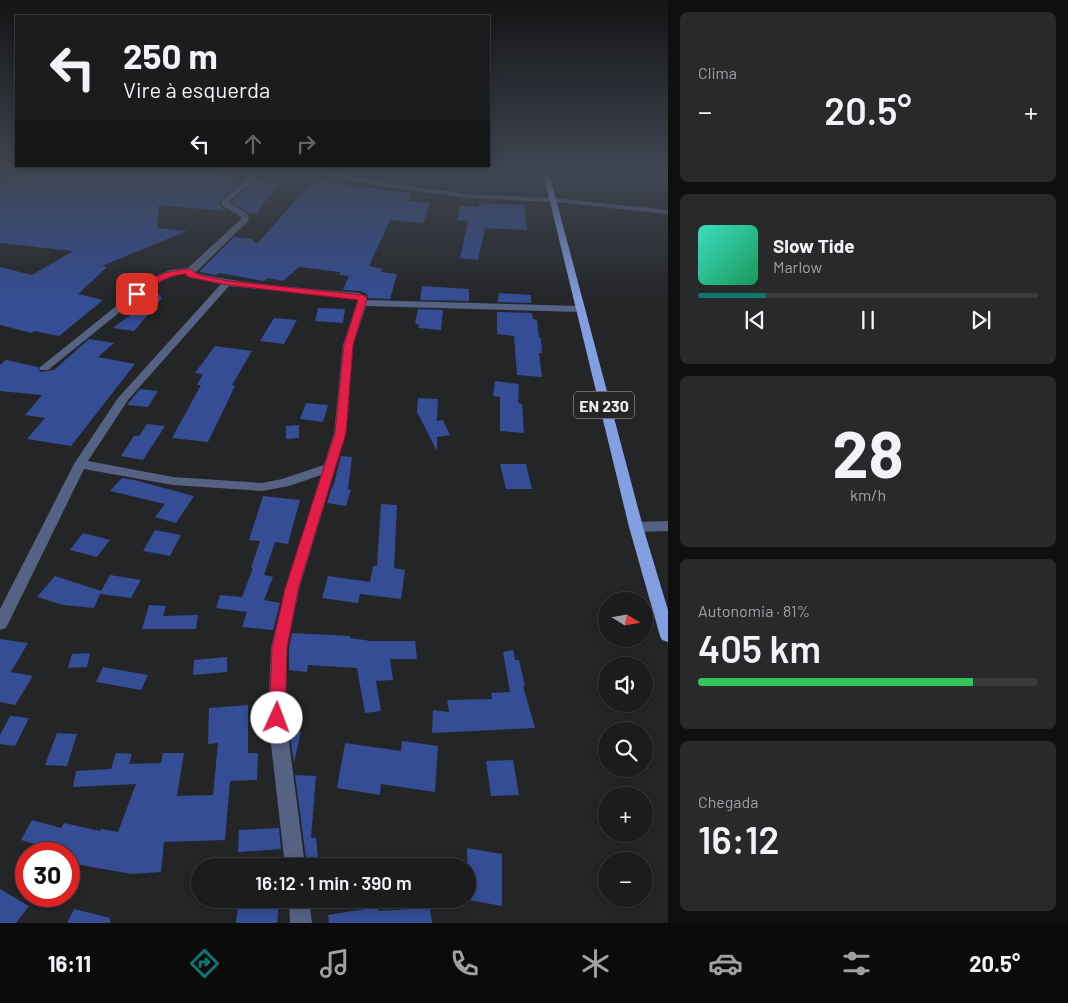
<!DOCTYPE html>
<html lang="pt">
<head>
<meta charset="utf-8">
<style>
	body { margin:0; font-family:Barlow,sans-serif; background:#28292a; color:#f1f3f6; height:100vh; display:flex; flex-direction:column; font-size:19px; white-space:nowrap }
	* { box-sizing:border-box; margin:0 }
	p { font-size:16px; color:#a0a1a4 }
	.icon { flex:none; width:28px; height:28px; fill:none; stroke:currentColor; stroke-width:2; stroke-linecap:round; stroke-linejoin:round }
	.map { position:relative; flex:1; overflow:hidden }
	.details { display:flex; flex-direction:column; gap:12px; padding:12px; background:#0f0f10; width:400px }
	.details>* { flex:none }
	.guide { position:absolute; left:15px; top:15px; width:475px; height:152px; border-radius:0px; box-shadow:0 2px 8px #0003,0 0 0 1px #393a3b; background:#1b1c1d; color:#f1f3f6; overflow:hidden }
	.needle { width:32px; rotate:101deg }
	.tools { position:absolute; left:598px; top:592px; display:grid; gap:10px }
	.tools a { display:grid; place-items:center; width:55px; height:55px; border-radius:50%; background:#1b1c1d; box-shadow:0 2px 8px #0003,0 0 0 1px #393a3b; font-size:25px }
	.speed { position:absolute; left:15px; top:842px; display:flex; gap:10px; font-size:25px; font-weight:700; text-align:center }
	.speed>* { display:grid; place-content:center; width:65px; height:65px; border-radius:50%; background:#1b1c1d; box-shadow:0 2px 8px #0003,0 0 0 1px #393a3b; line-height:1 }
	.speed .limit { border:8px solid #d22; background:#fff; color:#111 }
	.pin { position:absolute; display:grid; place-items:center; width:42px; height:42px; color:#fff; margin:-21px; border-radius:10px; box-shadow:0 2px 8px #0006 }
	.me { position:absolute; width:55px; margin:-28px; rotate:2deg; stroke-linejoin:round; filter:drop-shadow(0 0 4px #0008) }
	.turn { display:flex; align-items:center; gap:18px; height:105px; padding:0 25px; font-size:22px }
	.turn .icon { width:65px; height:65px; stroke-width:2.5 }
	.turn b { display:block; font-size:35px; line-height:42px }
	.lanes { display:flex; align-items:center; height:48px; padding:0 25px; background:#0003; justify-content:center; gap:25px; direction:ltr }
	.lanes .off { opacity:.35 }
	.big { font-size:38px; font-weight:600; line-height:1.1 }
	.details .card { flex:1; display:flex; flex-direction:column; justify-content:center; gap:8px; min-width:0; padding:0 18px; border-radius:8px; background:#28292a }
	.details .dial { align-items:center; gap:0 }
	.dial b { font-size:65px; line-height:1 }
	.song { display:flex; align-items:center; gap:15px }
	.cover { width:60px; height:60px; border-radius:8px; background:linear-gradient(135deg,hsl(170 70% 55%),hsl(150 70% 35%)) }
	.played { height:5px; border-radius:2px; background:linear-gradient(90deg,#0f766e 20%,#393a3b 20%) }
	.keys { display:flex; justify-content:space-around; direction:ltr }
	.heat { display:flex; justify-content:space-between; align-items:center; font-size:28px; direction:ltr }
	.charge { height:8px; border-radius:4px; background:linear-gradient(90deg,#34c759 81%,#393a3b 0) }
	.trip { position:absolute; left:191px; top:858px; width:285px; height:50px; border-radius:25px; background:#1b1c1d; box-shadow:0 2px 8px #0003,0 0 0 1px #393a3b; font-weight:600; line-height:50px; text-align:center }
	.tab-bar { display:flex; height:80px; justify-content:space-around; align-items:center; background:#0b0b0c; color:#a0a1a4 }
	.tab-bar .icon { width:35px; height:35px }
	.tab-bar .active { color:#0f766e }
	.tab-bar b { font-size:22px; color:#f1f3f6 }
	main { display:flex; flex:1; min-height:0 }
	.map>svg:first-child { display:block }
</style>
</head>
<body>
<main>
<div class="map">
<svg width="668" height="923" viewBox="0 0 668 923">
	<rect width="100%" height="100%" fill="#242527"/>
	<g fill="#344d95">
		<path d="M35,173H213L244,178L219,202L221,207L227,211L159,205L157,228L187,231L102,266L107,267L78,294L103,300L59,336L34,331L32,333L0,325V267L32,275L73,251L0,243V191Z"/>
		<path d="M315,178L343,181L340,184L412,193L409,201L430,203L423,223L390,220L369,266L383,269L380,272L397,274L390,299L368,298L367,294L360,291L343,290L349,276L339,275L340,272L299,267L283,281L268,278L264,281L219,273L216,275L199,272L234,237L251,239L257,244Z"/>
		<path d="M255,180L279,183L256,214L249,213L232,202Z"/>
		<path d="M479,203L524,205L527,230L485,228L478,260L460,258L468,221L457,220L460,206L479,207Z"/>
		<path d="M422,286L469,289V301L420,300Z"/>
		<path d="M499,293L531,295V303L497,302Z"/>
		<path d="M158,294L162,298L134,331L113,328Z"/>
		<path d="M318,308L345,309L343,323L315,321Z"/>
		<path d="M418,309L443,310L441,330L418,328L419,324H415Z"/>
		<path d="M497,312L532,313L533,319L537,320L539,338H541L542,353H539L542,377L517,375L514,336L497,334Z"/>
		<path d="M274,318L297,320L284,344L260,341Z"/>
		<path d="M89,339L114,343L98,357L135,364L71,446L27,439L45,418L25,415L42,395L0,391V365L6,360L38,367L40,372L54,370Z"/>
		<path d="M215,346L252,351L232,385L235,386L208,442L172,438L201,385H197L203,374L195,373Z"/>
		<path d="M495,381L519,384L518,403L522,404L524,433L500,431V397L493,396Z"/>
		<path d="M140,389L158,391L148,407L127,405Z"/>
		<path d="M418,398L438,399L437,421L443,420L450,435L437,437V451L417,412Z"/>
		<path d="M306,403L328,405L323,422L300,419Z"/>
		<path d="M147,424L165,426L143,460L121,456L134,436H139Z"/>
		<path d="M299,425V438L286,439V426Z"/>
		<path d="M341,456L352,457L348,489L351,490L346,506L327,503L332,487H333Z"/>
		<path d="M500,464H526L532,489H506Z"/>
		<path d="M122,478L134,480L194,496L176,523L155,517L165,504L110,491Z"/>
		<path d="M263,496L300,500L288,544L275,542L264,575L273,577L264,600L280,603L273,630L242,627L247,612L216,608L220,595L242,597L253,568H251L260,541L249,540Z"/>
		<path d="M381,504L397,505L394,568L405,570L401,599L360,594L358,603L322,598L328,576L370,582L373,566H377Z"/>
		<path d="M155,530L181,535L170,556L143,551Z"/>
		<path d="M83,533L110,540L97,557L70,550Z"/>
		<path d="M110,575L141,580L131,598L100,594L94,608L63,605L37,597L55,576L101,591Z"/>
		<path d="M149,605L166,606L163,616L198,615L196,629H142Z"/>
		<path d="M292,633L350,636V638L371,641H415L417,659H390L393,680L376,681L381,711L365,713L357,668L308,665L307,672L289,670V648Z"/>
		<path d="M0,639L28,643L11,672L33,676L15,705L0,702Z"/>
		<path d="M513,650L515,660H519L525,686H523L535,728L432,733L433,710L449,712L447,700L492,699L491,693L510,692L503,652Z"/>
		<path d="M90,653L87,667L68,668L72,654Z"/>
		<path d="M227,657V672L193,675L194,660Z"/>
		<path d="M103,667L148,675L141,690L96,682Z"/>
		<path d="M248,705V753H258L257,780L230,781L225,840L164,842L161,872L132,874L69,863V854L50,851L51,849L21,840L32,820L61,828L64,823L100,831L101,829L118,832L136,784L73,787L76,771L111,769L116,753L132,754L129,764L161,763L163,753H184L177,796L213,795L218,743L208,744L209,708Z"/>
		<path d="M10,716L29,718L15,746L0,744V735Z"/>
		<path d="M289,730L301,732L294,763Z"/>
		<path d="M57,733L77,734L67,766L45,765Z"/>
		<path d="M402,741L438,746L435,792L381,784L380,795L337,788L345,743L401,751Z"/>
		<path d="M513,760L519,795L491,796L486,761Z"/>
		<path d="M295,775L316,776L311,838H316L319,866H307Z"/>
		<path d="M279,828L281,849L238,852L239,830Z"/>
		<path d="M467,848L502,854V906L469,900L470,880H468Z"/>
		<path d="M0,889L29,906L16,923H0Z"/>
		<path d="M239,899L279,901L277,923H236Z"/>
		<path d="M378,907V911L430,908L432,923H329L328,915Z"/>
		<path d="M74,909L110,918V923H67Z"/>
	</g>
	<g fill="none" stroke-linecap="round" stroke-linejoin="round">
		<g fill="#556283" fill-rule="evenodd">
			<path d="M25,173H33L0,189V184Z"/>
			<path d="M253,173H260L229,202L248,214L249,220L195,273C249,285 304,288 359,293L366,296L367,300L580,306L585,309L580,312L366,306L353,345L346,433L299,589L287,648L286,718L305,866H285L268,718L271,648L285,589L321,475L289,486L262,491L173,485L84,469L8,624L6,628L0,630V609L74,464L118,398L221,284L188,277L186,274L175,275L156,283L48,370H40L39,368L150,279L170,270L188,268L241,219V217L223,206L221,202ZM229,286L358,299L343,345L334,433L324,465L282,479L262,483L173,477L88,461L128,400Z"/>
			<path d="M319,173H331L380,182L466,194L554,198L668,210V214L554,202L466,198L380,186L322,175Z"/>
			<path d="M668,521V531L636,532L631,530L629,527L631,524L636,522Z"/>
			<path d="M289,899H309L312,923H290Z"/>
		</g>
		<path fill="#839fe2" fill-rule="evenodd" d="M543,173H549L643,527L668,610V642L662,640L660,636L629,527Z"/>
	</g>
	<linearGradient id="sky" x2="0" y2="1"><stop stop-color="#141415"/><stop offset="0.57" stop-color="#3f4652"/><stop offset="1" stop-color="#3f4652" stop-opacity="0"/></linearGradient>
	<rect width="668" height="302" fill="url(#sky)"/>
	<path fill="#e11d48" stroke="#92132f" d="M190,269L199,275L228,281L363,295L367,298L353,345L346,433L298,589L287,648L285,718L283,723L277,725L272,723L269,718L272,648L285,589L335,433L344,345L358,300L228,285L188,277L186,274C167,275 155,284 140,295L133,294C148,277 168,270 190,269Z"/>
	<g text-anchor="middle" dominant-baseline="central" stroke-width="5" stroke-linejoin="round" paint-order="stroke">
		<rect fill="#242527" stroke="#b1b2b3" stroke-width="1" x="574" y="391.5" width="60" height="27" rx="4"/>
		<g font-size="16" font-weight="bold" fill="#edeeef">
			<text x="604" y="405">EN 230</text>
		</g>
	</g>
</svg>
<div class="tools">
<a><svg class="needle" viewBox="-14 -14 28 28"><path d="M0-13l5 13h-10z" fill="#e53935"/><path d="M0 13l5-13h-10z" fill="#a0a1a4"/></svg></a>
<a><svg class="icon" aria-label="sound" viewBox="0 0 24 24"><path d="M4 9h4l5-4v14l-5-4H4zM17 9q2 3 0 6"/></svg></a>
<a><svg class="icon" aria-label="search" viewBox="0 0 24 24"><circle cx="10" cy="10" r="6"/><path d="M15 15l6 6"/></svg></a>
<a>+</a>
<a>−</a>
</div>
<div class="speed"><div class="limit">30</div></div>
<div class="pin" style="left:137px;top:294px;background:#d93025"><svg class="icon" aria-label="arrive" viewBox="0 0 24 24"><path d="M6 21V4h12l-3 4 3 4H6"/></svg></div>
<svg class="me" style="left:277px;top:718px" viewBox="-20 -20 40 40"><circle r="19" fill="#fff"/><path d="M0-13L10 11 0 6-10 11z" fill="#e11d48"/></svg>
<div class="trip">16:12 · 1 min · 390 m</div>
<div class="guide">
<div class="turn"><svg class="icon" aria-label="left" viewBox="0 0 24 24"><path d="M17 20v-9H6M10 6l-5 5 5 5"/></svg><div><b>250 m</b>Vire à esquerda</div></div>
<div class="lanes"><svg class="icon" aria-label="left" viewBox="0 0 24 24"><path d="M17 20v-9H6M10 6l-5 5 5 5"/></svg><svg class="icon off" aria-label="ahead" viewBox="0 0 24 24"><path d="M12 20V5M6 11l6-6 6 6"/></svg><svg class="icon off" aria-label="right" viewBox="0 0 24 24"><path d="M7 20v-9h11M14 6l5 5-5 5"/></svg></div>
</div>
</div>
<section class="details">
<div class="card"><p>Clima</p>
<div class="heat"><a>−</a><b class="big">20.5°</b><a>+</a></div>
</div>
<div class="card">
<div class="song"><i class="cover"></i><div><b>Slow Tide</b><p>Marlow</p></div></div>
<div class="played"></div>
<div class="keys"><svg class="icon" aria-label="previous" viewBox="0 0 24 24"><path d="M18 5L8 12l10 7zM5 5v14"/></svg><svg class="icon" aria-label="pause" viewBox="0 0 24 24"><path d="M8 5v14M16 5v14"/></svg><svg class="icon" aria-label="next" viewBox="0 0 24 24"><path d="M6 5l10 7-10 7zM19 5v14"/></svg></div>
</div>
<div class="card dial"><b>28</b><p>km/h</p></div>
<div class="card"><p>Autonomia · 81%</p><b class="big">405 km</b><div class="charge"></div></div>
<div class="card"><p>Chegada</p><b class="big">16:12</b></div>
</section>
</main>
<nav class="tab-bar">
<b>16:11</b>
<svg class="icon active" aria-label="directions" viewBox="0 0 24 24"><path d="M12 3l9 9-9 9-9-9zM9 14v-3h6M13 9l2 2-2 2"/></svg>
<svg class="icon" aria-label="music" viewBox="0 0 24 24"><path d="M9 18V5l10-2v13"/><circle cx="6" cy="18" r="3"/><circle cx="16" cy="16" r="3"/></svg>
<svg class="icon" aria-label="phone" viewBox="0 0 24 24"><path d="M5 4h4l2 5-3 2q2 4 5 5l2-3 5 2v4C11 20 4 13 5 4z"/></svg>
<svg class="icon" aria-label="climate" viewBox="0 0 24 24"><path d="M12 3v18M4 7l16 10M4 17L20 7"/></svg>
<svg class="icon" aria-label="car" viewBox="0 0 24 24"><path d="M5 17H2v-5l4-1 3-4h7l3 4 3 1v5h-3M9 17h6M6 11h13"/><circle cx="7" cy="17" r="2"/><circle cx="17" cy="17" r="2"/></svg>
<svg class="icon" aria-label="filters" viewBox="0 0 24 24"><path d="M4 7h16M4 17h16"/><circle cx="9" cy="7" r="2"/><circle cx="15" cy="17" r="2"/></svg>
<b>20.5°</b>
</nav>
</body>
</html>
